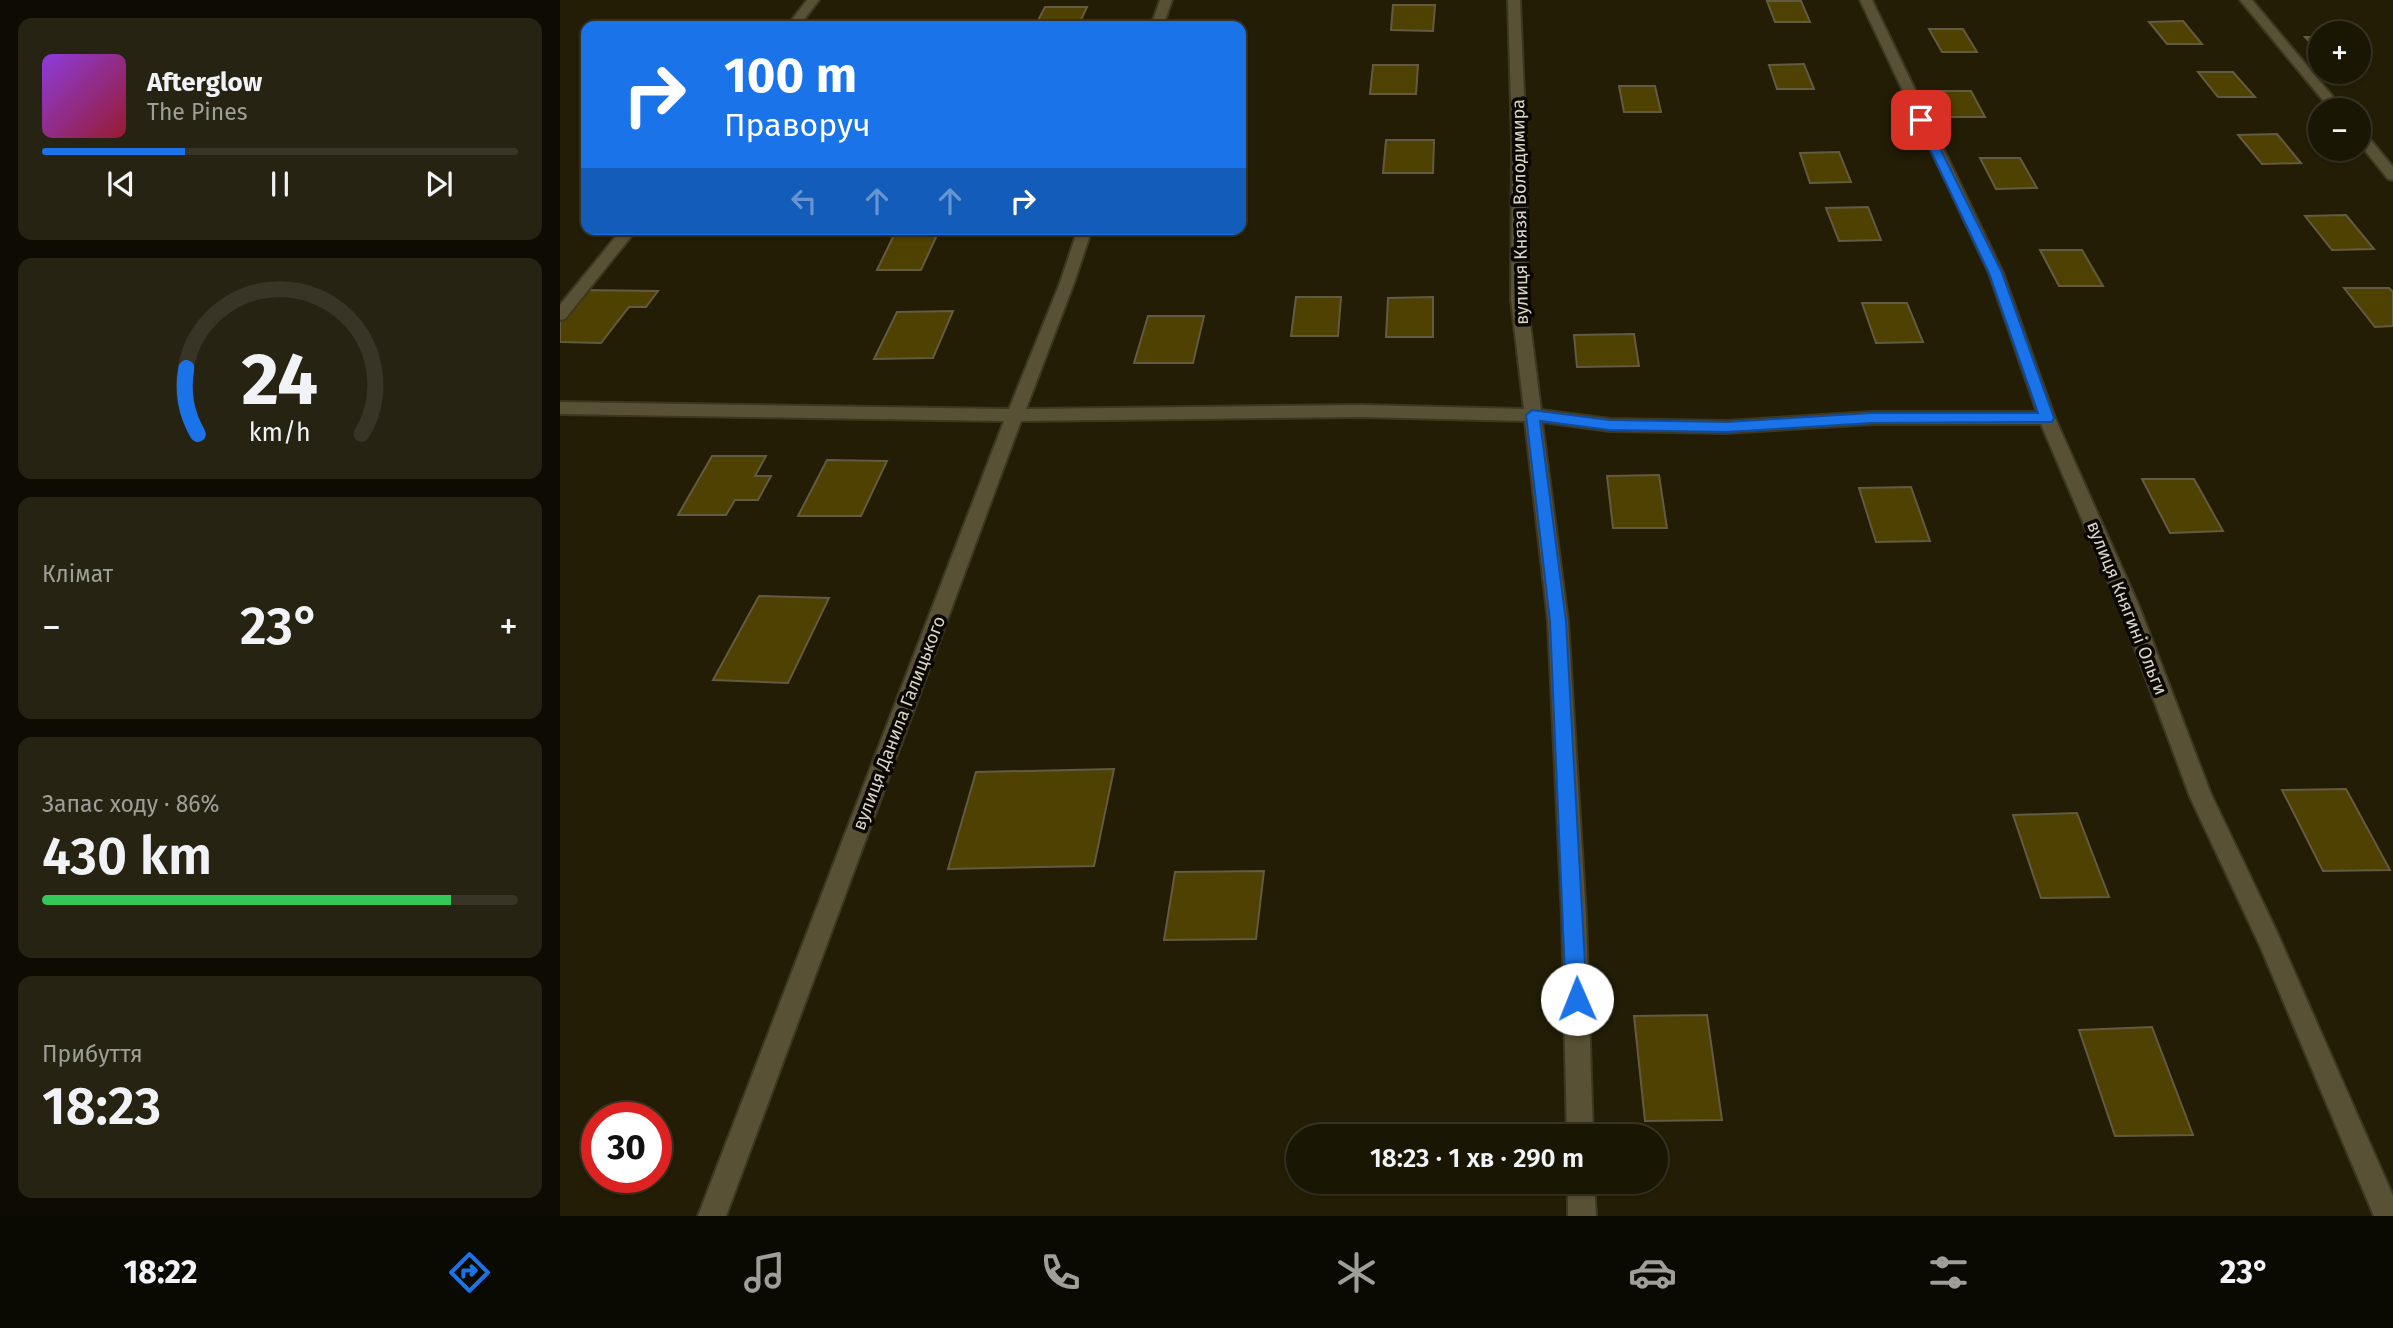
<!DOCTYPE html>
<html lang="uk">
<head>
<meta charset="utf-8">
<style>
	body { margin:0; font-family:"Fira Sans",sans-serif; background:#272313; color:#f1f3f6; height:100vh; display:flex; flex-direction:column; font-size:26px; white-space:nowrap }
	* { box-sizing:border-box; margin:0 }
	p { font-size:23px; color:#9f9f9a }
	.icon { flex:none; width:38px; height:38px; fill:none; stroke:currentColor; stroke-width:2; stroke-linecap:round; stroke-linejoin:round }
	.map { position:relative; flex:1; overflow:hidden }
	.details { display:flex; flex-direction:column; gap:18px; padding:18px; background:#0e0c02; width:560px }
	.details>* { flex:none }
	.banner { position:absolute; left:21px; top:21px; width:665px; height:214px; border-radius:14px; box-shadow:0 2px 5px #0004,0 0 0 2px #383526; background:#1a73e8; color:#fff; overflow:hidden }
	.tools { position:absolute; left:1748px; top:21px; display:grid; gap:14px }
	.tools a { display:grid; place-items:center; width:63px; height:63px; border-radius:50%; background:#1a1604; box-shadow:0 2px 5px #0004,0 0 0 2px #383526; font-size:35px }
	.speed { position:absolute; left:21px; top:1102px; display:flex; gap:14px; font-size:35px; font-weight:700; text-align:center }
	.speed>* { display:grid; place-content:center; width:91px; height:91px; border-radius:50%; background:#1a1604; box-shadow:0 2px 5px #0004,0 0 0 2px #383526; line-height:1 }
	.speed .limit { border:10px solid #d22; background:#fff; color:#111 }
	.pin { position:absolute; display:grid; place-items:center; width:60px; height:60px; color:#fff; margin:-30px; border-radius:14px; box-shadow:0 4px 10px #0006 }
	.me { position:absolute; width:77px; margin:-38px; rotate:359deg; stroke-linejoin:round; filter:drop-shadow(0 0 5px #0008) }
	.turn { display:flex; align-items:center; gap:24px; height:147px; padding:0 28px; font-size:32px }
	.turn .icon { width:91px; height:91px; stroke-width:2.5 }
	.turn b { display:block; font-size:49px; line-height:60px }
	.lanes { display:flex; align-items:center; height:66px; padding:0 28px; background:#0003; justify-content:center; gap:35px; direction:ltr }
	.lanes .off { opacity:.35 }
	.big { font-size:52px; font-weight:600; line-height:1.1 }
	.details .tile { flex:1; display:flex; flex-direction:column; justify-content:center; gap:10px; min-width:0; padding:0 24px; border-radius:14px; background:#272313 }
	.details .dial { align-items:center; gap:0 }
	.dial svg { height:182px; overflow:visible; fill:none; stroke:#383526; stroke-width:7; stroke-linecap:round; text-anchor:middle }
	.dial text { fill:#f1f3f6; stroke:none }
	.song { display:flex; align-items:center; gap:21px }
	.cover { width:84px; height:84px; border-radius:10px; background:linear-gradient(135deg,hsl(270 70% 55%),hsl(350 70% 35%)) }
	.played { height:7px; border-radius:4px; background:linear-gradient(90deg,#1a73e8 30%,#383526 30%) }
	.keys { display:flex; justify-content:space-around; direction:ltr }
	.heat { display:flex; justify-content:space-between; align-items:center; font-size:38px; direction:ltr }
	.charge { height:10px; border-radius:5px; background:linear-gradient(90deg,#34c759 86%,#383526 0) }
	.trip { position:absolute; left:726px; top:1124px; width:382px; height:70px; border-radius:35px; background:#1a1604; box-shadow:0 2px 5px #0004,0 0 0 2px #383526; font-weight:600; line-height:70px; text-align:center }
	.tab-bar { display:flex; height:112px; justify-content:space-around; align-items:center; background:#0a0902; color:#9f9f9a }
	.tab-bar .icon { width:49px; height:49px }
	.tab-bar .current { color:#1a73e8 }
	.tab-bar b { font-size:32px; color:#f1f3f6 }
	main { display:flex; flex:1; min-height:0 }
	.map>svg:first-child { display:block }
</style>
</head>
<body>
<main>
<section class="details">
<div class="tile">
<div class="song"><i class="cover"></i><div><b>Afterglow</b><p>The Pines</p></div></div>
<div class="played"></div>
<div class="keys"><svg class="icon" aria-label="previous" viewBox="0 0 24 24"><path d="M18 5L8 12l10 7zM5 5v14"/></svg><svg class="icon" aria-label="pause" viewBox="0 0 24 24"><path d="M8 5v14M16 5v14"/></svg><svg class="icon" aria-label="next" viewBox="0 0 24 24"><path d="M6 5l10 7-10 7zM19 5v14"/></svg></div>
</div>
<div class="tile dial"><svg viewBox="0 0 100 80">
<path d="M14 69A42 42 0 1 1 86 69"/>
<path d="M14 69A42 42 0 0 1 9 40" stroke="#1a73e8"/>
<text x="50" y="56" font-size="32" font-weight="700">24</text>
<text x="50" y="72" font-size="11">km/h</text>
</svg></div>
<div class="tile"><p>Клімат</p>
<div class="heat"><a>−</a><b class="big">23°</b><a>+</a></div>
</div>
<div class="tile"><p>Запас ходу · 86%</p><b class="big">430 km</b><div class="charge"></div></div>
<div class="tile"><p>Прибуття</p><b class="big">18:23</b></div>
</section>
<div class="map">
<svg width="1833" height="1216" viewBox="0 0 1833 1216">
	<rect width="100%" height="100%" fill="#231d05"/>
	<g fill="#4f4101" stroke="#625b42" stroke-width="2">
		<path d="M1207,1H1241L1250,22H1215Z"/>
		<path d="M833,5H875L873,31L831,30Z"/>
		<path d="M485,7H527L518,26H475Z"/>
		<path d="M1623,21L1642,44H1607L1589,22Z"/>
		<path d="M1369,29H1403L1417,52H1382Z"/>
		<path d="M1745,37H1760V53Z"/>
		<path d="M1244,64L1254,89H1217L1209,65Z"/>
		<path d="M813,65H858L856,94H810Z"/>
		<path d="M1638,72H1673L1695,97H1658Z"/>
		<path d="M1059,86H1095L1101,112H1064Z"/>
		<path d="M1374,91H1411L1425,117H1388Z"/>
		<path d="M1717,134L1741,163L1702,164L1678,135Z"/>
		<path d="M826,140H874L873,173H823Z"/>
		<path d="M1279,152L1291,182L1250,183L1240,153Z"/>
		<path d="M1420,158H1460L1477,188L1436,189Z"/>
		<path d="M1308,207L1321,240L1279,241L1266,208Z"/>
		<path d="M1786,215L1814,249L1772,250L1745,216Z"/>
		<path d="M334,235H377L361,270H317Z"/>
		<path d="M1480,250H1522L1543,286H1499Z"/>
		<path d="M1784,288H1829L1833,292V326L1815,327Z"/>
		<path d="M20,290L98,291L86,307H69L41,343L0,342V315Z"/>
		<path d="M736,297H781L778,336H731Z"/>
		<path d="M873,297V337H826L828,298Z"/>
		<path d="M1302,303H1347L1363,342L1316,343Z"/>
		<path d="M393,311L373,358L314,359L337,312Z"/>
		<path d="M588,316H644L633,363H574Z"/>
		<path d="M1074,334L1079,366L1017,367L1014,335Z"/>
		<path d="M152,456H206L195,476H211L198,500H175L166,515H118Z"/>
		<path d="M267,460L327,461L301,516H238Z"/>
		<path d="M1099,475L1107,528H1053L1047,476Z"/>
		<path d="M1582,479H1634L1663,531L1610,533Z"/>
		<path d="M1351,487L1370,541L1316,542L1299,488Z"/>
		<path d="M199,596L269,598L228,683L153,680Z"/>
		<path d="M554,769L534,866L388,869L416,772Z"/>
		<path d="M1786,789L1830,870L1763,871L1722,790Z"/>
		<path d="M1517,813L1549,897L1481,898L1453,815Z"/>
		<path d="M704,871L696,939L604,940L615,872Z"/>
		<path d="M1147,1015L1162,1120L1085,1121L1074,1016Z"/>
		<path d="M1592,1027L1633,1135L1555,1136L1519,1030Z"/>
	</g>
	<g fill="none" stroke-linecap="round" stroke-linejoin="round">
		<defs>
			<g id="minor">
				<path d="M247,0H259L239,26H227Z"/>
				<path d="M600,0H612L603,26H591Z"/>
				<path d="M948,0H960L966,141L967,300L981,410L1050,419L1167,421L1312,412H1477L1429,273L1300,0H1312L1443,273L1495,418L1579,606L1651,794L1716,930L1833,1196V1216H1814L1700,946L1630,797L1559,606L1481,424H1312L1167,433L1050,431L982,422L1008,621L1026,917L1033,1136H1007L1002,917L988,621L965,421L802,417L461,421L166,1216H138L444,421L0,414V402L449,409L500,283L518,229H532L514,283L466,409L802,405L964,409L951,300L952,141Z"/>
				<path d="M1680,0H1692L1784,110H1771Z"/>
				<path d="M1799,131L1804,132L1833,167V180L1828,179L1799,143Z"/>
				<path d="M62,229H77L5,319L0,320V305Z"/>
				<path d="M1008,1181H1034L1036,1216H1008Z"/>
			</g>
		</defs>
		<use href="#minor" stroke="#3c3720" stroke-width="4"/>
		<use href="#minor" fill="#585135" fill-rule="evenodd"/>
	</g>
	<path fill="#1a73e8" stroke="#114b97" stroke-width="2" d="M1361,117L1366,120L1442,273L1494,418L1492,422L1312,423L1167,432L1049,430L980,421L1006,621L1027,999L1024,1006L1017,1009L1009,1006L1006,999L990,621L966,415L972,410L1049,420L1167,422L1312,413H1478L1429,273L1356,120Z"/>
	<g text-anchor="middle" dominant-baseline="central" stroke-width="7" stroke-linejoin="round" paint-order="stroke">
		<g font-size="18" fill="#d9d5c7" stroke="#0a0702">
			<text transform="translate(960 212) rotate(-91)">вулиця Князя Володимира</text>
			<text transform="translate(1567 608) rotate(68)">вулиця Княгині Ольги</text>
			<text transform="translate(339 723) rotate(-69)">вулиця Данила Галицького</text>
		</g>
	</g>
</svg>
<div class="tools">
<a>+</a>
<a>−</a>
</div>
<div class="speed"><div class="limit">30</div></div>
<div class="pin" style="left:1361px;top:120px;background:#d93025"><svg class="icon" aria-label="arrive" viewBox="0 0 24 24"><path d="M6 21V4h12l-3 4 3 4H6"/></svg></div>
<svg class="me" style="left:1017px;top:999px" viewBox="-20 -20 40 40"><circle r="19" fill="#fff"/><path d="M0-13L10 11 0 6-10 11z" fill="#1a73e8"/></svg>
<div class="trip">18:23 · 1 хв · 290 m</div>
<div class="banner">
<div class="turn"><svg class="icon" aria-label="right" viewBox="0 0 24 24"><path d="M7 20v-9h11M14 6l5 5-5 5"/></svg><div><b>100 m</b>Праворуч</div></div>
<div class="lanes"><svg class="icon off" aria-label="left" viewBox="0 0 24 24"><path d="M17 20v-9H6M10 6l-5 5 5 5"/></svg><svg class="icon off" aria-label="ahead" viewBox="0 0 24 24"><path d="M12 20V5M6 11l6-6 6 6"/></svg><svg class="icon off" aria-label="ahead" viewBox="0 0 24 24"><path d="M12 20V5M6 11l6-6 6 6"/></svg><svg class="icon" aria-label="right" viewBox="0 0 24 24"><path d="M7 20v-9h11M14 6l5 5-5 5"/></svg></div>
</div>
</div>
</main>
<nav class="tab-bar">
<b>18:22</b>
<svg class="icon current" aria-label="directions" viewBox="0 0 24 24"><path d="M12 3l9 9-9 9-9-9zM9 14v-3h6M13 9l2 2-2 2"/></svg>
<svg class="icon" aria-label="music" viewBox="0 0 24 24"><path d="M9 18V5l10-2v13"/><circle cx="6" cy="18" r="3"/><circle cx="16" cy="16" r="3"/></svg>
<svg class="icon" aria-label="phone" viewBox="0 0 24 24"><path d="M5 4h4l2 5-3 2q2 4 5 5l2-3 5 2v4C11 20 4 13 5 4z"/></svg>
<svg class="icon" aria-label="climate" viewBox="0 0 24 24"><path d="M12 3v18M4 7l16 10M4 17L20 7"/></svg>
<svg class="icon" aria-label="car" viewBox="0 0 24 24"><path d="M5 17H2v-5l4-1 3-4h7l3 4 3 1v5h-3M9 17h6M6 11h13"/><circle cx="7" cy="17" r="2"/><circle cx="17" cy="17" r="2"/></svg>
<svg class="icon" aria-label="filters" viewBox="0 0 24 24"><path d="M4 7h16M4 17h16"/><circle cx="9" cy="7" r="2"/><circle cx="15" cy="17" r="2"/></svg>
<b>23°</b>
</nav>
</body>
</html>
